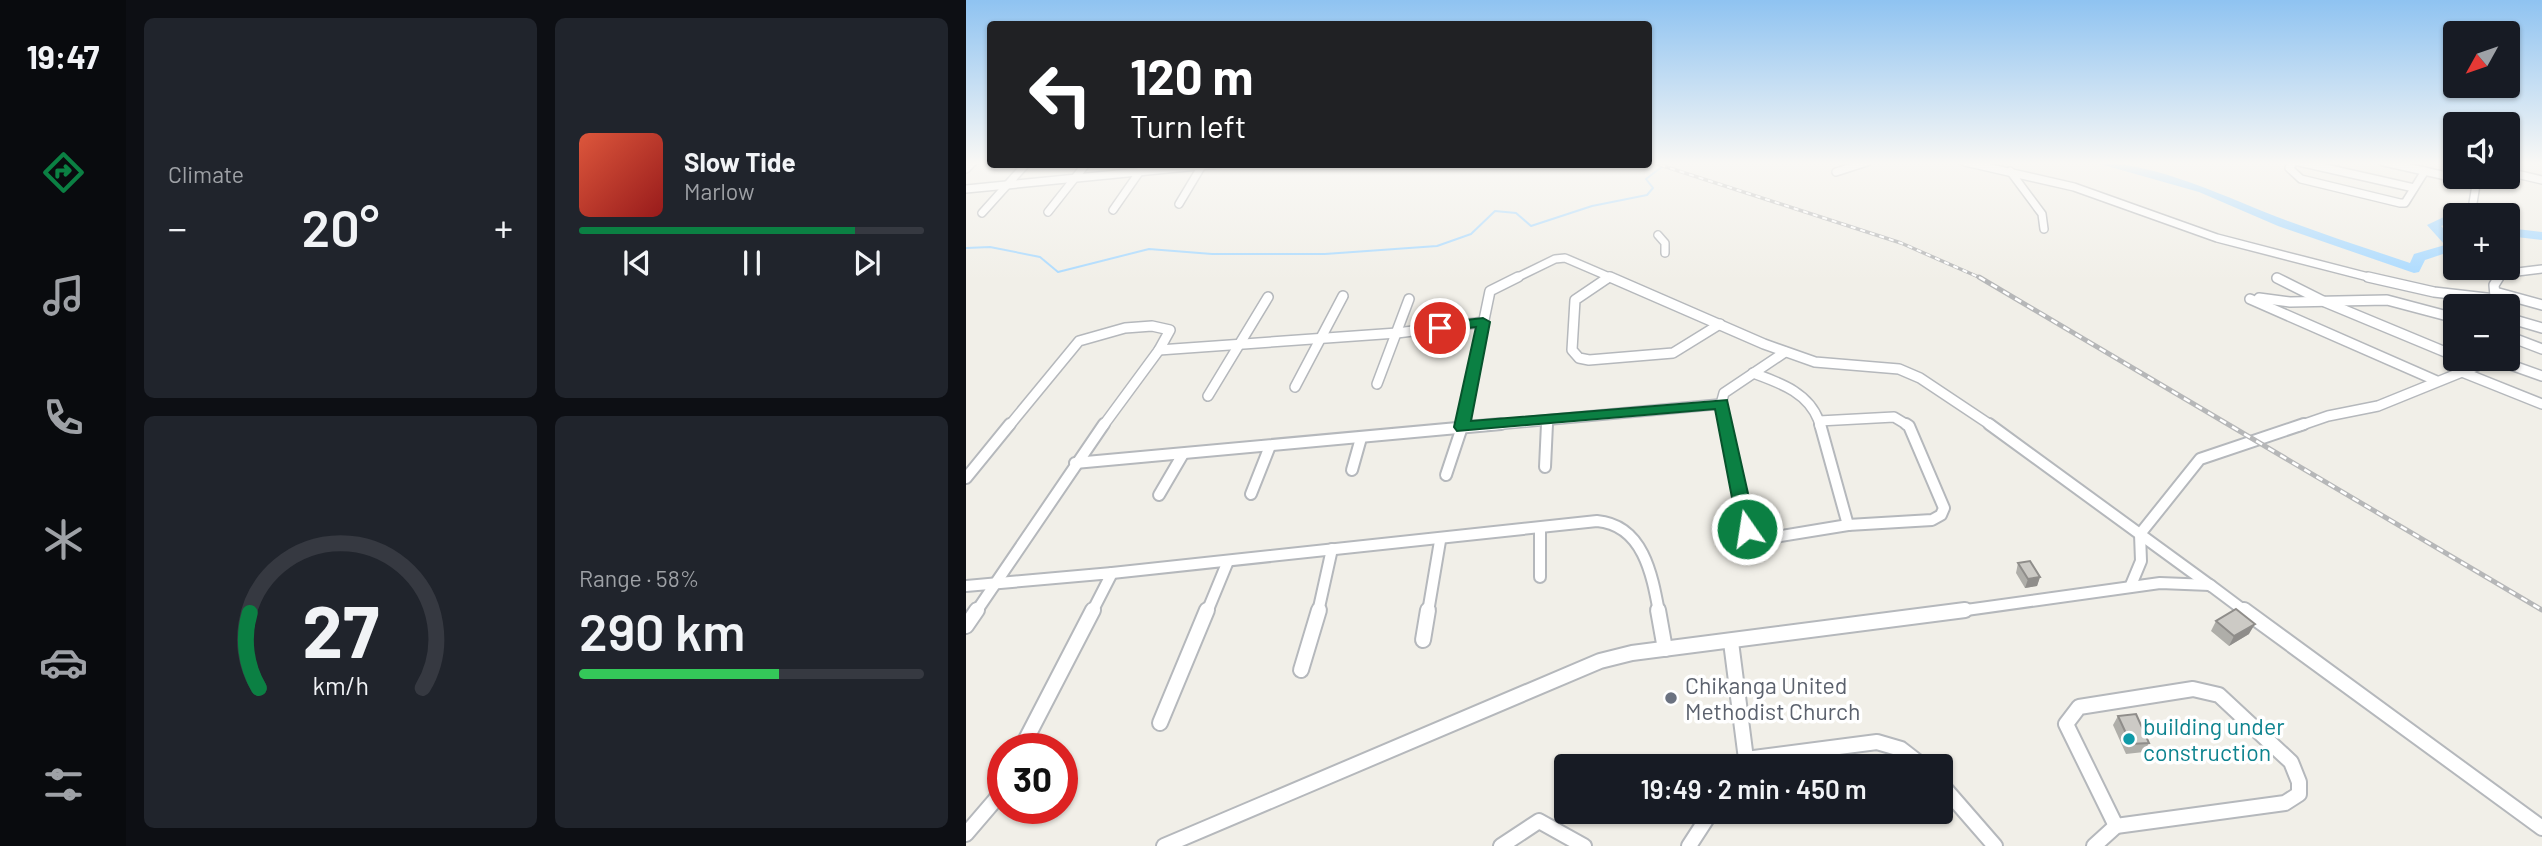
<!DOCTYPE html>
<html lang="en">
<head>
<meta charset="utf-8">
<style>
	body { margin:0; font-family:Barlow,sans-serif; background:#20242c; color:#f1f3f6; height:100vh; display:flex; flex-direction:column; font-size:26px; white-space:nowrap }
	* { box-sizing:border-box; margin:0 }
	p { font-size:23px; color:#9ea1a6 }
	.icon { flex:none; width:38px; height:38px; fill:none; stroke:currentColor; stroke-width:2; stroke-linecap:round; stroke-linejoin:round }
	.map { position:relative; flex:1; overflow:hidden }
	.details { display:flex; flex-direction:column; gap:18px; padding:18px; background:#0d0f14; width:840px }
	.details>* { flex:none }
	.top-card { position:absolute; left:21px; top:21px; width:665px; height:147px; border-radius:7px; box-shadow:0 2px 5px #0004; background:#202124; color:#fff; overflow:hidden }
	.needle { width:46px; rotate:230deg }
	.buttons { position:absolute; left:1477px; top:21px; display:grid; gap:14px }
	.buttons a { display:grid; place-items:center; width:77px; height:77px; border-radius:7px; background:#171b24; box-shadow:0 2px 5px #0004; font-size:35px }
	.speed { position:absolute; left:21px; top:733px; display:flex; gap:14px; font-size:35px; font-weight:700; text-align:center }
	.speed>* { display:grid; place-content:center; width:91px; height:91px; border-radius:50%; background:#171b24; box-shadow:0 2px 5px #0004; line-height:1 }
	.speed .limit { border:10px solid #d22; background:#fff; color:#111 }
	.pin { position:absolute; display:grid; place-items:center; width:60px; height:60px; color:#fff; margin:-30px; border:4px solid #fff; border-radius:50%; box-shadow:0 2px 7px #0007 }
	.me { position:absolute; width:77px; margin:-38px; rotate:347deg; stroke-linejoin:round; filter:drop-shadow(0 0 5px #0008) }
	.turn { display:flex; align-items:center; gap:24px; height:147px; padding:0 28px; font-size:32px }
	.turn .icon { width:91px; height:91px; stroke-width:2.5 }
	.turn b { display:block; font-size:49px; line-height:60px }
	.big { font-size:52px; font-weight:600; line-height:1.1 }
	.details .card { flex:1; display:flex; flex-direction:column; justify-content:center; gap:10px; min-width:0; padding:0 24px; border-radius:10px; background:#20242c }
	.details .dial { align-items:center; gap:0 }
	.dial svg { height:182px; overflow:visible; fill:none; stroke:#363941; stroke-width:7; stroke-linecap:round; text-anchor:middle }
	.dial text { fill:#f1f3f6; stroke:none }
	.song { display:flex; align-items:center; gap:21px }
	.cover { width:84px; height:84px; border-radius:10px; background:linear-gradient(135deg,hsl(10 70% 55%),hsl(0 70% 35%)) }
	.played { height:7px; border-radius:4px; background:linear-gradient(90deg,#0b8043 80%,#363941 80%) }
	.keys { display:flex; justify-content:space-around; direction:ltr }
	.heat { display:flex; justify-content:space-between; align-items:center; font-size:38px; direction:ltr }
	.charge { height:10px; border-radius:5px; background:linear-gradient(90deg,#34c759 58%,#363941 0) }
	.details .tiles { flex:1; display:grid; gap:18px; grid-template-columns:repeat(2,1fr) }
	.trip { position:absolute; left:588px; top:754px; width:399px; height:70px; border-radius:7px; background:#171b24; box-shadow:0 2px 5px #0004; font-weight:600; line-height:70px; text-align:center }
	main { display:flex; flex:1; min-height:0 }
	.dock { display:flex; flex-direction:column; width:126px; justify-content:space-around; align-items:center; background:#090b0e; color:#9ea1a6 }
	.dock .icon { width:49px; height:49px }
	.dock .selected { color:#0b8043 }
	.dock b { font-size:32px; color:#f1f3f6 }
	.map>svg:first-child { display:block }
</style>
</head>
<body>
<main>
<nav class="dock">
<b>19:47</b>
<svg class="icon selected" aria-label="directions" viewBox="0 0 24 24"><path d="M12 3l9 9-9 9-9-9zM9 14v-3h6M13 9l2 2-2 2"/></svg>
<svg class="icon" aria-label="music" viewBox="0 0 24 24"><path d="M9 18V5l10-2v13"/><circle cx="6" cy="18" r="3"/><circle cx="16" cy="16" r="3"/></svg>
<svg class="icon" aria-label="phone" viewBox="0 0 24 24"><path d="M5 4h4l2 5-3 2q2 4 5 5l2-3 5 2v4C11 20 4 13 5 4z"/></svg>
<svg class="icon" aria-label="climate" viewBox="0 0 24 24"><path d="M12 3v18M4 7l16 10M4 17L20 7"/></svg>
<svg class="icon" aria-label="car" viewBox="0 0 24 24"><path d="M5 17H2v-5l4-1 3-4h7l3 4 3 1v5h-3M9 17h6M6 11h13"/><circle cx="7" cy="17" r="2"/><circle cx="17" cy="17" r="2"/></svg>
<svg class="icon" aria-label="filters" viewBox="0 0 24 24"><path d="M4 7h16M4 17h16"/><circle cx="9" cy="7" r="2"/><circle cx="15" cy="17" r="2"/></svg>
</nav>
<section class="details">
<div class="tiles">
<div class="card"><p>Climate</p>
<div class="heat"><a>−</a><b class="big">20°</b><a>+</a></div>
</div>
<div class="card">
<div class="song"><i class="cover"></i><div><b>Slow Tide</b><p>Marlow</p></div></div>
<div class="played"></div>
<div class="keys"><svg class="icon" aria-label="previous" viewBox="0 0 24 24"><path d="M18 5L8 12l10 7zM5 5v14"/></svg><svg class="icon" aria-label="pause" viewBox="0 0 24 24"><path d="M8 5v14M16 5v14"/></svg><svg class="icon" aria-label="next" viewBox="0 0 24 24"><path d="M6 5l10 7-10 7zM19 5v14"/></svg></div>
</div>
<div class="card dial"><svg viewBox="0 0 100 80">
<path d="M14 69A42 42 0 1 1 86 69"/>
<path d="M14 69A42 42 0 0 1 10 36" stroke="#0b8043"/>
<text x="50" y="56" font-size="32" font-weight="700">27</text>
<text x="50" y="72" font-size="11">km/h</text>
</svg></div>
<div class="card"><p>Range · 58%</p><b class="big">290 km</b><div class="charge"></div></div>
</div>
</section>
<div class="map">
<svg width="1576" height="846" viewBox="0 0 1576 846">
	<rect width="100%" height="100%" fill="#f1efe8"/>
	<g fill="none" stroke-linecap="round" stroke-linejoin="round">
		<path stroke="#aadaff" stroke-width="2" d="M0,248L24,247L74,257L92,272L183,249L246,254H359L471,246L505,234L529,211L550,213L565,226L626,206L681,195L687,188L680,179L702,162"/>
		<g fill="#aadaff" fill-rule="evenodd">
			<path d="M1127,162C1191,162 1263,199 1322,221C1362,236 1403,249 1444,263L1448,254L1479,245L1461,225L1480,216L1489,219V227L1480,224L1475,226L1489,240V250L1459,260L1453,272L1448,273L1312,226L1233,192Z"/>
			<path d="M1542,228L1576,232V240L1542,236Z"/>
		</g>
		<defs>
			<g id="street-far3">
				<path d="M999,162L1108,187L1251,238L1410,279"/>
				<path d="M1328,162L1323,168L1335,179L1434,203H1439L1459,171"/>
				<path d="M1333,162L1448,188"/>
				<path d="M1418,162L1489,178"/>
				<path d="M0,169L7,162"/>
				<path d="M1044,171L1076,214L1078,229"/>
				<path d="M870,172L901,162"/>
				<path d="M1542,172L1576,180"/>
				<path d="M1490,177L1510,185L1507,203"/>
				<path d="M0,189L253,164"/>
				<path d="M213,204L237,164"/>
				<path d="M147,210L179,164"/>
				<path d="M82,212L120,164"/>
				<path d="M16,213L60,164"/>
				<path d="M692,235L699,243V253"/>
				<path d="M548,279L589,259L599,258L648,279"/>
				<path d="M641,279L644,277"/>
				<path d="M1532,279L1535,274L1576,269"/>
			</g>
			<g id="street-far2">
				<path d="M643,277L609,300L606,350L613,358L623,360L707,353L754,324"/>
				<path d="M644,277L798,344L849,362L933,369L954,378L1026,426"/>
				<path d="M1402,277L1468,292L1529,299"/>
				<path d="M1311,278L1359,302L1489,356"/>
				<path d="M1529,292L1576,305"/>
				<path d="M1293,298L1324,302L1421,300L1489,318"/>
				<path d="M1284,299L1471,381"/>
				<path d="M1530,306L1528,285L1533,277"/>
				<path d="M1542,318L1576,328"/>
				<path d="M1542,336L1576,349"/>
				<path d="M193,350L431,333L518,322"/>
				<path d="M1528,359L1576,376"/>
				<path d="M1496,372L1576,404"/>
				<path d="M787,373C814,383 842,392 853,421"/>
				<path d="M411,384L443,299"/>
				<path d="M329,387L377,296"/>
				<path d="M242,396L302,297"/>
				<path d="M43,426L113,341L159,328L186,326L204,330L193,350L137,426"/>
				<path d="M496,426L524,291L552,277"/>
				<path d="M516,426L755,404"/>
				<path d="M581,426V421"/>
				<path d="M760,426L755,404L758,393L819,352"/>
				<path d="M854,426L853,421L928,417L943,426"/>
				<path d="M1333,426L1362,416L1412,406L1528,359"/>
			</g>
			<g id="street-far1">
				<path d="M759,424L781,529L791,536L803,538L882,525"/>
				<path d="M854,424L882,525"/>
				<path d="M1023,424L1245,586"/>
				<path d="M109,463L535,424"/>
				<path d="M579,467L581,424"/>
				<path d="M386,470L395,438"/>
				<path d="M480,475L497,424"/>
				<path d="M0,478L44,424"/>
				<path d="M285,494L304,446"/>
				<path d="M193,495L217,454"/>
				<path d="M882,525L966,520L975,515L978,508L943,426L940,424"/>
				<path d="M574,528V577"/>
				<path d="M146,573L631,521C677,525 686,574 693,612"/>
				<path d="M1165,585L1175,561L1174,534L1234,459L1338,424"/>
				<path d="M0,586L146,573L126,612"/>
				<path d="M10,612L138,424"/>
				<path d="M241,612L262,561"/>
				<path d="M352,612L366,549"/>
				<path d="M462,612L474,541"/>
				<path d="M986,612L1194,583L1244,585L1280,612"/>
			</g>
			<g id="street">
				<path d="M692,610L699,649"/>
				<path d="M1278,610L1576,828"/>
				<path d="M0,626L11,610"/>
				<path d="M457,640L462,610"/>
				<path d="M765,642L780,759L775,766"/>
				<path d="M335,670L353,610"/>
				<path d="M1227,689L1253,695L1325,762L1333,782V794L1319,803L1150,826L1100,724L1113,707Z"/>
				<path d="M194,723L241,610"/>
				<path d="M55,749L127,610"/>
				<path d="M780,759L911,742L935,749L957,766"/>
				<path d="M975,784L1029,846"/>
				<path d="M0,834L30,799L37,785"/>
				<path d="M198,846L634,661L666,653L999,610"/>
				<path d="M535,846L573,821L618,846"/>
				<path d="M723,846L745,812"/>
				<path d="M1128,846L1150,826"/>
			</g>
		</defs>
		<use href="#street-far3" stroke="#b5b8bc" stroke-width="10"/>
		<use href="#street-far2" stroke="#b5b8bc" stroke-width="12"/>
		<use href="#street-far1" stroke="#b5b8bc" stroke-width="14"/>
		<use href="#street" stroke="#b5b8bc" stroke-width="18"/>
		<use href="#street-far3" stroke="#fff" stroke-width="7"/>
		<use href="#street-far2" stroke="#fff" stroke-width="9"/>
		<use href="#street-far1" stroke="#fff" stroke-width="10"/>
		<use href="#street" stroke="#fff" stroke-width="14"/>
		<defs>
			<path id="rail-far1" d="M685,162L935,243L1017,279"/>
			<path id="rail" d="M1013,277L1576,610"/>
		</defs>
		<use href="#rail-far1" stroke="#b6b7b8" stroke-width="3.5"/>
		<use href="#rail" stroke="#b6b7b8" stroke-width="5"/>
		<use href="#rail-far1" stroke="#fff" stroke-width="2" stroke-dasharray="5" stroke-linecap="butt"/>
		<use href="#rail" stroke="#fff" stroke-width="2.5" stroke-dasharray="7" stroke-linecap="butt"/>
	</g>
	<g fill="#afaea9">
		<path d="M1052,563L1074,577L1071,586L1059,588L1050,573Z"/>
		<path d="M1250,621L1283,634L1263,646L1245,631Z"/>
		<path d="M1152,716L1183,743L1178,752L1160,754L1147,725Z"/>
	</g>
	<g fill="#8f8d8a">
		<path d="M1074,577L1071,586L1059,588L1062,579Z"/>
		<path d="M1289,624L1283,634L1263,646L1268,636Z"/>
	</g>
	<g fill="#cccac5" stroke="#8f8d8a" stroke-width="2">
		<path d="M1064,561L1074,577L1062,579L1052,563Z"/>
		<path d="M1270,609L1289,624L1268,636L1250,621Z"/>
		<path d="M1170,714L1183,743L1165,744L1152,716Z"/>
	</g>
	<linearGradient id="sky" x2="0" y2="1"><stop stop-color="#8fc3f1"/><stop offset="0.58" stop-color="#f9f8f5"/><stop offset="1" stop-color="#f9f8f5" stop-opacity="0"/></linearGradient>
	<rect width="1576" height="281" fill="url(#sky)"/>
	<path fill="#0b8043" stroke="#07532c" stroke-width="2" d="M517,318L524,322L505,421L761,400L790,529L788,534H775L772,529L749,409L491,431L488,427L510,327L474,332L468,328L474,323Z"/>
	<circle fill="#6b7280" stroke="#fff" stroke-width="2.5" cx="705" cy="698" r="7"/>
	<circle fill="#0f9aa8" stroke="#fff" stroke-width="2.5" cx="1163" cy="739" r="7"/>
	<g text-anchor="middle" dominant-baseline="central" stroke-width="7" stroke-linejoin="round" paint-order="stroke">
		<g font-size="23" fill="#5b616d" stroke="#fff" text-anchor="start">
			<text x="719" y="685">Chikanga United<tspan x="719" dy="26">Methodist Church</tspan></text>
		</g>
		<g font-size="23" fill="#0d838f" stroke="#fff" text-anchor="start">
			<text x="1177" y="726">building under<tspan x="1177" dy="26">construction</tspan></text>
		</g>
	</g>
</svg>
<div class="buttons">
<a><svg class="needle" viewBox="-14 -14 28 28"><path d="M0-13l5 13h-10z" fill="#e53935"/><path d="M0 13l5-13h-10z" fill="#9ea1a6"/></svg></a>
<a><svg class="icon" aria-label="sound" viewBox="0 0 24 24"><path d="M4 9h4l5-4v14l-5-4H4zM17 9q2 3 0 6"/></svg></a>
<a>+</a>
<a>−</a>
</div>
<div class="speed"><div class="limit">30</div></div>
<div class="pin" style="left:474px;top:328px;background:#d93025"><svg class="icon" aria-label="arrive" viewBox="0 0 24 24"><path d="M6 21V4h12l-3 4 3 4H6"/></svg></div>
<svg class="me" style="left:781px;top:529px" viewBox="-20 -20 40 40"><circle r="17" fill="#0b8043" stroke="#fff" stroke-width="3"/><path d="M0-11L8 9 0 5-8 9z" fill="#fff"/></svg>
<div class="trip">19:49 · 2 min · 450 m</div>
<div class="top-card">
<div class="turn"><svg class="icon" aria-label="left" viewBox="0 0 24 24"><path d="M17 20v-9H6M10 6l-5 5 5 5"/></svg><div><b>120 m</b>Turn left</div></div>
</div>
</div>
</main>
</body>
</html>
